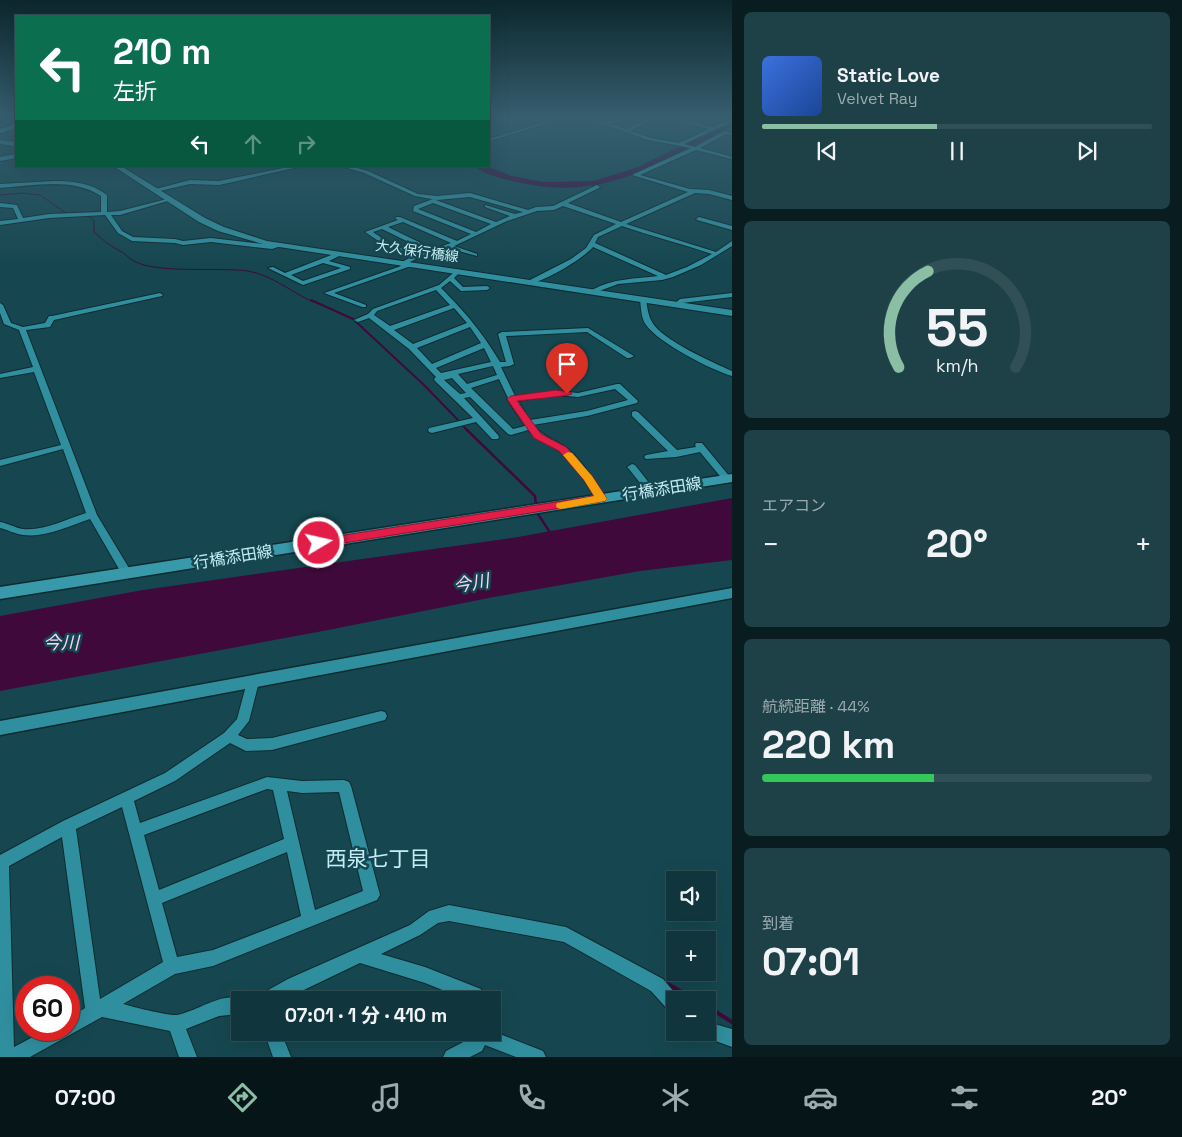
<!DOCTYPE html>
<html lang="ja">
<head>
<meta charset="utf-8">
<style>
	body { margin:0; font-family:"Space Grotesk","Noto Sans JP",sans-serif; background:#1e4047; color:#f1f3f6; height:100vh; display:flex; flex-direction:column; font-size:19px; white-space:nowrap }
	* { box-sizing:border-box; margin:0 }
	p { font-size:16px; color:#9cabaf }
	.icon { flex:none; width:28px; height:28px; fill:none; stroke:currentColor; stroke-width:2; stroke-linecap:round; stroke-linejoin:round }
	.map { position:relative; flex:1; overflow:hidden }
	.panel { display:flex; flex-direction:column; gap:12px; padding:12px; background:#091d21; width:450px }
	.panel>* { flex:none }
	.guide { position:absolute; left:15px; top:15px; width:475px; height:152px; border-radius:0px; box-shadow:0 5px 20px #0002,0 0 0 1px #305056; background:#0b6e4f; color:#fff; overflow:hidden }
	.controls { position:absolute; left:666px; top:871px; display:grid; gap:10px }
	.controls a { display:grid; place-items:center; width:50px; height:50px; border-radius:0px; background:#10353c; box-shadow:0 5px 20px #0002,0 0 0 1px #305056; font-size:25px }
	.speed { position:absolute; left:15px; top:976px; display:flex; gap:10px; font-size:25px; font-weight:700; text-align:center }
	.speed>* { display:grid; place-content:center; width:65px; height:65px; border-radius:50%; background:#10353c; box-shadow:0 5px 20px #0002,0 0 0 1px #305056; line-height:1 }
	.speed .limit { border:8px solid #d22; background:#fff; color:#111 }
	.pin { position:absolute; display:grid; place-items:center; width:42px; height:42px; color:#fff; margin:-51px -21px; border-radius:50% 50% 50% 0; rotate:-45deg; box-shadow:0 0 5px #0007 }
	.pin .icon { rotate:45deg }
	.me { position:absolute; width:55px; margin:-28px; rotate:81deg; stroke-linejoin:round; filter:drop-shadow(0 0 4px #0008) }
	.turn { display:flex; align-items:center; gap:18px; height:105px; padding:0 15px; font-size:22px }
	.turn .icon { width:65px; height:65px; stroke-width:2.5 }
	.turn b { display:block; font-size:35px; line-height:42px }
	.lanes { display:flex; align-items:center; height:48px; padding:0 15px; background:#0003; justify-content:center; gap:25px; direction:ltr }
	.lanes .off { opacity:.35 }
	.big { font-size:38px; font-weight:700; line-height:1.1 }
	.panel .card { flex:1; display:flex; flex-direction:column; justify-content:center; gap:8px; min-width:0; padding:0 18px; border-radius:8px; background:#1e4047 }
	.panel .dial { align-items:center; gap:0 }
	.dial svg { height:130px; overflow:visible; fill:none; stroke:#305056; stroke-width:7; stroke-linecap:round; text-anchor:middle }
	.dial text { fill:#f1f3f6; stroke:none }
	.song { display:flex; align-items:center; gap:15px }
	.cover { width:60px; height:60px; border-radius:8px; background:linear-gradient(135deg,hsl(220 70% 55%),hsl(220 70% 35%)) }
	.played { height:5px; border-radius:2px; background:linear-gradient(90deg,#8abfa5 45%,#305056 45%) }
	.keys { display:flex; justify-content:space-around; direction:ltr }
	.heat { display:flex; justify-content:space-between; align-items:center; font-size:28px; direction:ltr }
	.charge { height:8px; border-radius:4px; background:linear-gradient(90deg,#34c759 44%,#305056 0) }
	.trip { position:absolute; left:231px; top:991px; width:270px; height:50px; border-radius:0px; background:#10353c; box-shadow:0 5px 20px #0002,0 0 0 1px #305056; font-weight:700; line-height:50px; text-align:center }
	.menu { display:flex; height:80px; justify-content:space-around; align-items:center; background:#061518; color:#9cabaf }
	.menu .icon { width:35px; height:35px }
	.menu .selected { color:#8abfa5 }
	.menu b { font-size:22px; color:#f1f3f6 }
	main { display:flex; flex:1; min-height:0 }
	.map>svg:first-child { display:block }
</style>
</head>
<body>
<main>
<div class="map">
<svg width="732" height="1057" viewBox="0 0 732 1057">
	<rect width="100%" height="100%" fill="#164750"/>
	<path fill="#40093c" d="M732,498V560L640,571L494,597L323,631L0,691V616L143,590L518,537Z"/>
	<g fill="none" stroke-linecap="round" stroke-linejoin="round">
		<g stroke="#40093c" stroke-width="1">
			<path d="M686,117L676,121L717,131"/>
			<path d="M0,195L23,193L40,195L67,214"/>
			<path d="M82,216L90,217L94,221V232C105,242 109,245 122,252C126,254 129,259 134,261C156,274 220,267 248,271C272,275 291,292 313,302"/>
		</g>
		<g stroke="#40093c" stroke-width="2">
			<path d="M311,300L353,319L424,385L458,420"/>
			<path d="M464,427L468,431"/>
		</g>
		<g stroke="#40093c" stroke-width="2.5">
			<path d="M467,430L535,496L536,505"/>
			<path d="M536,511L551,534"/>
		</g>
		<g stroke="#40093c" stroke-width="4">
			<path d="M666,983L696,1000"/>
			<path d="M708,1007L732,1022"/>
		</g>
		<g fill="#40093c" fill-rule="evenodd">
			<path d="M8,117H16V120L0,123V119Z"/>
			<path d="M732,121V126C658,163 604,203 517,182C503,179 485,175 474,166H486L512,176L543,182L594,181L638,167Z"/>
		</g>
		<defs>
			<g id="minor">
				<path d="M561,117H569L489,141V139Z"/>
				<path d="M583,117H590L606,123L624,118V120L611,124L626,129L651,117H657L630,131L651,138L679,143L709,129L662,117H671L713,127L732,119V122L684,144L695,147L724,131L732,133V135L726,134L700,148L732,157V159L696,150L640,175L690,189L709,190L732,196V200L709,194L695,193L626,224L716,252L732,241V246L701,265L673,277L662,280L618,284L594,293L592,292V290C613,278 635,279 658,276L593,247C584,258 542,284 528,283V281L571,259L586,248L594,235L616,224L563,206L554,210L537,211L507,221L454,246L477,254V256L448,248L422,256L408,263L411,264V266L334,293L366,305V307H362L324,293L401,266L399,264L400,263L415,255L386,246L365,232L398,220L395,218L396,217H400L457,241L471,234L413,211L414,206L433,199L496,222L510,216L485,207V205L515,214L523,212L470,197L437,200L415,196L364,173L341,166H350L368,171L418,194L437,196L470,193L528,210L536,207L553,206L597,185L600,187L599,188L568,203L621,222L688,192L632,175L691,148L648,140ZM433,203L491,224L476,232L418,209ZM403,222L451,243L433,249L388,227ZM622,226C651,236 682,244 712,254L687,267L666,275L595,243L598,237ZM382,229L427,251C410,256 387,242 373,232Z"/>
				<path d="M293,166H303L219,185L190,184L155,192L152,190L190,180L219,181Z"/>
				<path d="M54,181C72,181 92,183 107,195V212L120,211L171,198V200L120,215H111L122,231L133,237L175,239L183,241L211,238L272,245L281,243L284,245L272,249L211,242L183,245L175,243L132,241L118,233L105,215L49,218L0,225V221L18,219L13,208L0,207V203L17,205L23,218L49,214L101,212V196C71,177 34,186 0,188V184Z"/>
				<path d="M699,217L732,226V230L697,220L696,219Z"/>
				<path d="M339,252L341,253V255L329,261L350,267V269L303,285L268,268L273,267L285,273ZM323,263L341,268L303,281L291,275Z"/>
				<path d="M458,269L461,271L454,278L463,287L487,286L490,288L487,290L461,291L450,281L441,288C466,313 482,332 500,362H506L498,334L502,332L588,328L634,356L630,358H627L587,332L506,336L514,364L510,366L501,367L515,396L556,391L578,393L617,384H620L638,401L637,403L587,416L533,425C542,437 557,440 568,449C582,461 592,478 602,493L606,499L604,501H598C587,485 578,467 563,454C552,444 538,441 528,430L511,435L508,434L470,397L464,398L498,435L499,437L498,439H492L476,422L432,433L429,432L428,430L429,428L473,418L435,381L434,379L436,377L409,349L369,318L358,322L354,320L368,314L373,309L439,285ZM436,290L450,305L390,326L374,315L377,311ZM454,308L467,323L413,344L394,330ZM470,327L481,343L432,364L417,348ZM484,348L491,362L441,373L436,368ZM493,366L497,375L467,384L458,374ZM452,378L466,393L460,394L444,380ZM499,379L508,398L507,399L525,426L513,429L471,388ZM615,389L628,400L587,411L530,420L518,401L556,395L578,397Z"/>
				<path d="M160,293L163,295L162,296L54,320L50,327L26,330L97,515L132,573L131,576H123L90,519C69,526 45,538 23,535C15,534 8,530 0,528V522C8,523 15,528 23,529C44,531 67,519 86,513L63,449L0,466V460L61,445L34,372L0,378V374L33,367L19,330L4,324L0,313V303L3,305L11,323L23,327L45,323L49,316H52Z"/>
				<path d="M732,293V297L682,303L677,306L674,304L680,299Z"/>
				<path d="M643,297L646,299C647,306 648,315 652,322C662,340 712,362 732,371V376C711,370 659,343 646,325C641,318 641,308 640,299Z"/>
				<path d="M635,411L638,412L677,450L696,447L695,445L696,443H702L730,477L732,479L730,481H724L700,452L676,457L646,459L644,457L646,455L668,451L632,416V412Z"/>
				<path d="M632,464L635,465L654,489L656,491L654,493H648L629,469L627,467Z"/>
				<path d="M253,677L257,679L259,682L249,721L238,735L247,739L272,738L381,711L385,712L387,716L385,720L381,721L272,750L246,751L230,743L175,781L134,801L140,823L267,777L302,781L344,780L349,782L351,786L380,895L377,900L213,966L175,974L123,1004C133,1007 169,1016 177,1015C199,1011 223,990 246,1000H240V1014L219,1016L186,1029L197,1057H179L170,1031L102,1017L30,1057H0V855L63,821L165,773L224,733L237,719L247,682L249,679ZM267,789L273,790L284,839L159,890L144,835ZM287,791L302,793L339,792L363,891L315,910ZM122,807L163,962L100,999L76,829ZM62,837L85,1008L69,1018V1030H46L14,1047L9,866ZM287,852L301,916L213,950L177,957L162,903Z"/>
				<path d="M449,905L566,927L663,979L681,1000H675V1013L669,1011L651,991L564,942L449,921L438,923L420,935L381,954L425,967L481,989L483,1000H467L425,983L360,963L283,1000H259L261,994L288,979L410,925L429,911Z"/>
				<path d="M708,1022L732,1029V1047L702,1036L701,1032H708Z"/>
				<path d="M492,1031L543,1051L546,1057H516L485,1045L482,1051L470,1057H443L446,1051L467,1040L468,1032H492Z"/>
				<path d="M264,1032H281L291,1057H273Z"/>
			</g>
			<path id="tertiary" d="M732,588V598L0,735V721Z"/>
			<g id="secondary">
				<path d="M0,140L16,142V146L0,144Z"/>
				<path d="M16,154V158L0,161V157Z"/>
				<path d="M113,166H121L205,218L224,227L267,241L732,310V316L266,245L218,231L199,222Z"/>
			</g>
			<path id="primary" d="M732,474V482L0,599V587Z"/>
			<path id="motorway" d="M16,124V128L0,133V129Z"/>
		</defs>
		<use href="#minor" stroke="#0e2b30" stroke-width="2"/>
		<use href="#tertiary" stroke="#0e2b30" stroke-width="3"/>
		<use href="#secondary" stroke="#0e2b30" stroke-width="2"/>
		<use href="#primary" stroke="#0e2b30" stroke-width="3"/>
		<use href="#motorway" stroke="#0e2b30" stroke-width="3"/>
		<use href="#minor" fill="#308f9f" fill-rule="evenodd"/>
		<use href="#tertiary" fill="#308f9f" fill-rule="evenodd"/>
		<use href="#secondary" fill="#308f9f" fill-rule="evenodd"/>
		<use href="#primary" fill="#3899aa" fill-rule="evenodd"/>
		<use href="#motorway" fill="#3ea0b1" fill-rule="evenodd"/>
	</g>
	<linearGradient id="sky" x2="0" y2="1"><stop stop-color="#0c272c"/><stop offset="0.44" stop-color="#365e6f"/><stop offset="1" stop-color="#365e6f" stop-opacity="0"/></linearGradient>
	<rect width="732" height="265" fill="url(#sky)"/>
	<path fill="#e11d48" stroke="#92132f" d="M556,390L570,392L572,394C568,396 526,400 517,401L541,434L566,447L592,476L607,499L605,501L319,547L315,546L313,543L315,540L319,539L594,496L584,480L559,451L534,438L507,399L511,396Z"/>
	<path fill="#f59e0b" d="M568,452L572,453L592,476L607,499L605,501L561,509L557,508L556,505L557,503L594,496L584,480L563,455Z"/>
	<g text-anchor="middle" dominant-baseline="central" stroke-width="5" stroke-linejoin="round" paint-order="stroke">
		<g font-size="14" fill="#c4eef6" stroke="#164750">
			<text transform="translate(417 251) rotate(8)">大久保行橋線</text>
		</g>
		<g font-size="16" fill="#c4eef6" stroke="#164750">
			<text transform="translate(662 489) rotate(-9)">行橋添田線</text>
			<text transform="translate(233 557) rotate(-9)">行橋添田線</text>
		</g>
		<g font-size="18" font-style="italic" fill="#fed5f8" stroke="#164750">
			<text transform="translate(471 583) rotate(-10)">今川</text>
			<text x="61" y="642">今川</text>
		</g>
		<g font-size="21" fill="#c4eef6" stroke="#164750">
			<text x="378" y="858">西泉七丁目</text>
		</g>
	</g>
</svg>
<div class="controls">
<a><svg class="icon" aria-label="sound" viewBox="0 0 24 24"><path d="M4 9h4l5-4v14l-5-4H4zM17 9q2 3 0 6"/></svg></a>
<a>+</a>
<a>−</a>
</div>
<div class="speed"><div class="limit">60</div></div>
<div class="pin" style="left:567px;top:394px;background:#d93025"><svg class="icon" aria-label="arrive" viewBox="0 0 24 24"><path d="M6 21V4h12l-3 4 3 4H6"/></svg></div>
<svg class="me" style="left:319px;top:543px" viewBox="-20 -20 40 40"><circle r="17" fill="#e11d48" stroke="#fff" stroke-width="3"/><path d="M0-11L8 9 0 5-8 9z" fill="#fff"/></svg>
<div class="trip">07:01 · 1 分 · 410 m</div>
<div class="guide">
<div class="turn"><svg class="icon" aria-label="left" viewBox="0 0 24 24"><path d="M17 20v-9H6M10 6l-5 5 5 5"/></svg><div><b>210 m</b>左折</div></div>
<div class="lanes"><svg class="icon" aria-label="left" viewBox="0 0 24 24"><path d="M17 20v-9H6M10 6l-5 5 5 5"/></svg><svg class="icon off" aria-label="ahead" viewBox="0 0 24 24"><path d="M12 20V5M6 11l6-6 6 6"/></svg><svg class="icon off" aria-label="right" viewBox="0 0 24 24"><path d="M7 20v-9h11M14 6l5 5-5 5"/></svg></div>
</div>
</div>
<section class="panel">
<div class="card">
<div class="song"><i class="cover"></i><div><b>Static Love</b><p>Velvet Ray</p></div></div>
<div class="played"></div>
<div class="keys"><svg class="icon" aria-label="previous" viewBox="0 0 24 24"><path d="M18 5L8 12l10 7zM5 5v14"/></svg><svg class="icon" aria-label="pause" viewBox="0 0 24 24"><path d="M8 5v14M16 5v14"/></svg><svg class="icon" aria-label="next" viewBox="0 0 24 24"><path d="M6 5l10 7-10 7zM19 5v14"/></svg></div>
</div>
<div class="card dial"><svg viewBox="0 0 100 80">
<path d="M14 69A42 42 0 1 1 86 69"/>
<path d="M14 69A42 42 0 0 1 32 10" stroke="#8abfa5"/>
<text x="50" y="56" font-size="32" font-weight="700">55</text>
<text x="50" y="72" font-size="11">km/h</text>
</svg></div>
<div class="card"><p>エアコン</p>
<div class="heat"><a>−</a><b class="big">20°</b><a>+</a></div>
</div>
<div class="card"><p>航続距離 · 44%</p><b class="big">220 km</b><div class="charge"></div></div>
<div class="card"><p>到着</p><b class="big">07:01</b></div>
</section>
</main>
<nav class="menu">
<b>07:00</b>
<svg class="icon selected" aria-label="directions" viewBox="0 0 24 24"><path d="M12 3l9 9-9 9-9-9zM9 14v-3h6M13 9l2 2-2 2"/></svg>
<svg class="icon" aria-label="music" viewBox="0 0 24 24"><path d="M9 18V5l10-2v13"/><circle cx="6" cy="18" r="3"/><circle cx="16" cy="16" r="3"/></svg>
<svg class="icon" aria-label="phone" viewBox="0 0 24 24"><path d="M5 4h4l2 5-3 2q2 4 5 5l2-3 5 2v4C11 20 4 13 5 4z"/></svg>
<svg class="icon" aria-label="climate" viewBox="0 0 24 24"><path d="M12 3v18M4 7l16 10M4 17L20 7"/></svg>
<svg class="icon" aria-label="car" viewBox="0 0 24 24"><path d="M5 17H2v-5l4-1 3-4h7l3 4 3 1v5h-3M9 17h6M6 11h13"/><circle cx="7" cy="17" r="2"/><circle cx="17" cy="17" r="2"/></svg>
<svg class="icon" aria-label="filters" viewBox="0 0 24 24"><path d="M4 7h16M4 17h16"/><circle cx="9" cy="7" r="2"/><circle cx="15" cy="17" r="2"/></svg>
<b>20°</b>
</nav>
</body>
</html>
